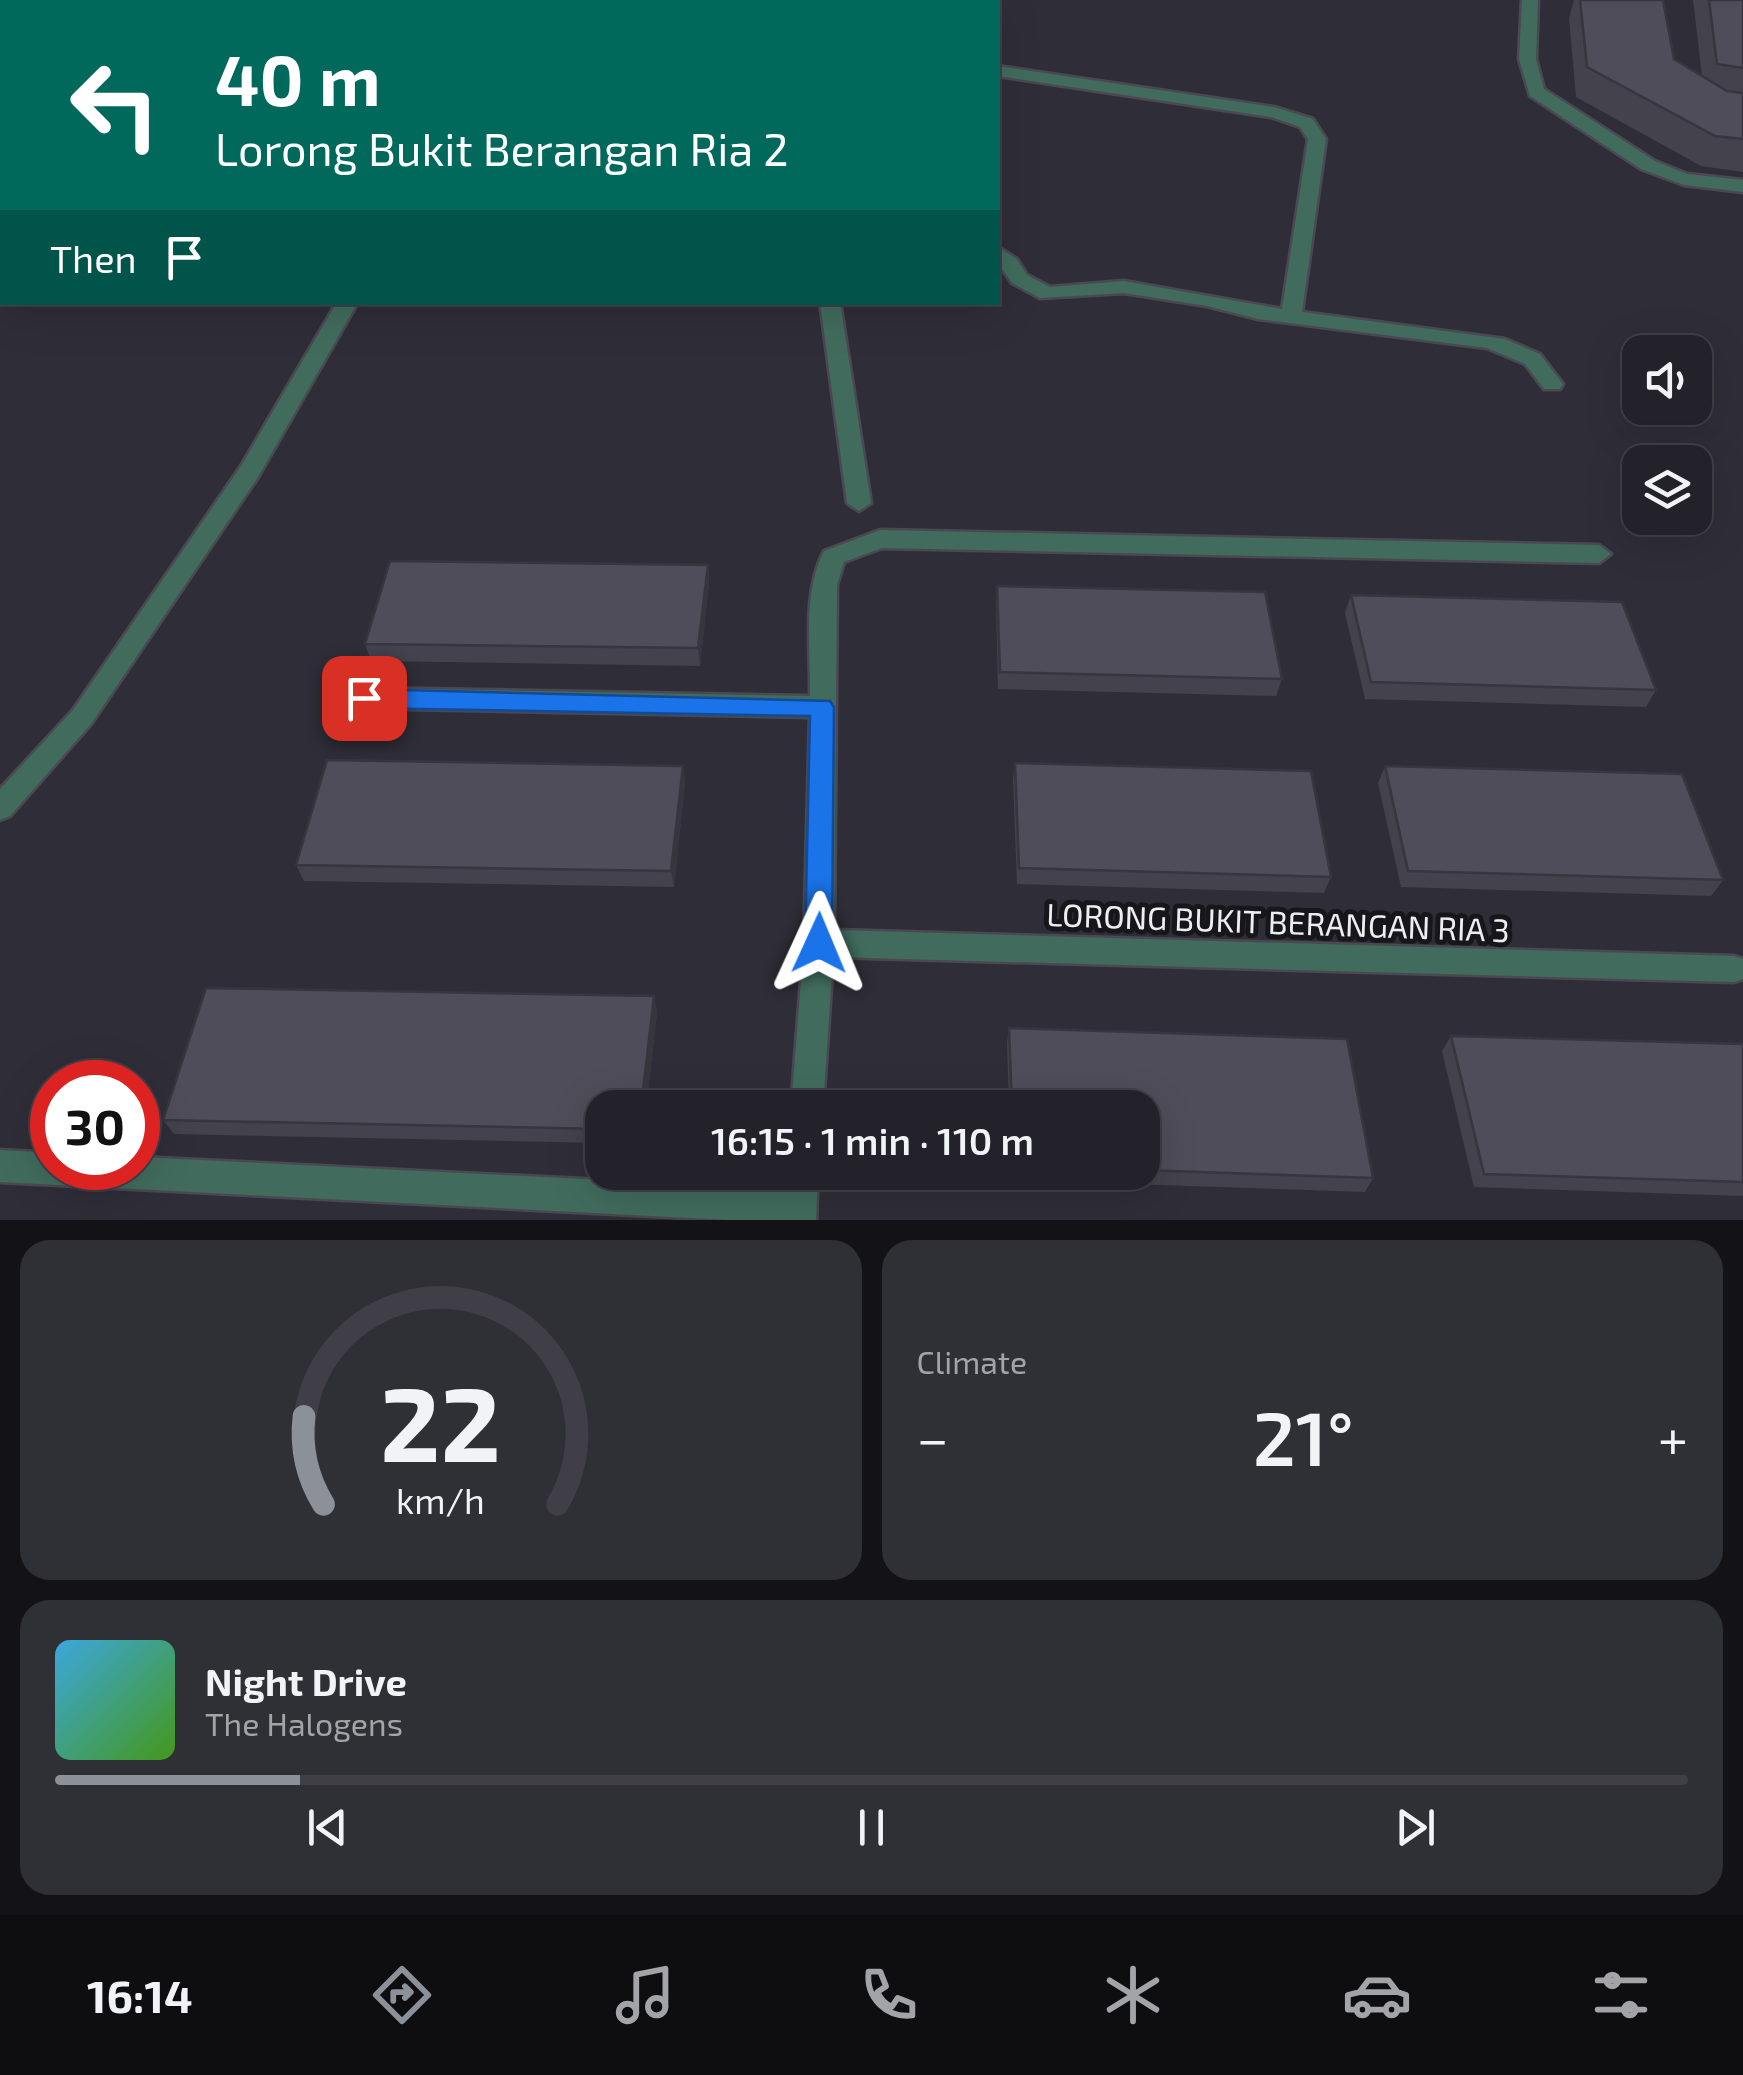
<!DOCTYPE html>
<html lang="en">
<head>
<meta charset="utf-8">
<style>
	body { margin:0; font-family:"Exo 2",sans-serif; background:#2f2f36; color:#f1f3f6; height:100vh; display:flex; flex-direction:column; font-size:38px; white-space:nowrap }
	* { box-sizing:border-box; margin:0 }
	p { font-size:32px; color:#a3a4a8 }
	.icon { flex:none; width:55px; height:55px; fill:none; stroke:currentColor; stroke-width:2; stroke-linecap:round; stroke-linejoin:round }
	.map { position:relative; height:1220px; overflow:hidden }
	.drawer { display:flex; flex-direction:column; gap:20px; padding:20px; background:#131317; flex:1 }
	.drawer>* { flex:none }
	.guide { position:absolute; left:0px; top:0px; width:1000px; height:305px; box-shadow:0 10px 40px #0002,0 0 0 2px #403f47; background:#00695c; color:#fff; overflow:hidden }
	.tools { position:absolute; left:1622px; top:335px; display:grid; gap:20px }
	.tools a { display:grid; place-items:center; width:90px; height:90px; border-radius:20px; background:#23222a; box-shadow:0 10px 40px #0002,0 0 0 2px #403f47; font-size:50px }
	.speed { position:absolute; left:30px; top:1060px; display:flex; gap:20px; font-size:50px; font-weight:700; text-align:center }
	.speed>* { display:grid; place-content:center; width:130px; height:130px; border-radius:50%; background:#23222a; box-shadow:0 10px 40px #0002,0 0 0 2px #403f47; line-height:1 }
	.speed .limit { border:15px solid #d22; background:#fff; color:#111 }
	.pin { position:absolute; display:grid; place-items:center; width:85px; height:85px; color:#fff; margin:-42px; border-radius:20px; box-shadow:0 5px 15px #0006 }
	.me { position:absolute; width:110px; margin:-55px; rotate:1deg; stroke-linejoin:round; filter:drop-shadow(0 0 8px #0008) }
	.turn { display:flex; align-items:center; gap:35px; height:210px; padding:0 50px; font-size:45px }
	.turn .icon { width:130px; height:130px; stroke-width:2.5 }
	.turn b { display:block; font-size:70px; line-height:85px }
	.then { display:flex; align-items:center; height:95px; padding:0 50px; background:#0003; gap:20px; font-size:38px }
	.big { font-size:75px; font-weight:600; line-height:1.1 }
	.drawer .widget { flex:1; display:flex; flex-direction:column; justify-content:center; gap:15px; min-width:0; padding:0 35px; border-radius:30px; background:#2f2f36 }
	.drawer .dial { align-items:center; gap:0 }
	.dial svg { height:260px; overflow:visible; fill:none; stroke:#403f47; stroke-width:7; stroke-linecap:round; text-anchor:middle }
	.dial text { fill:#f1f3f6; stroke:none }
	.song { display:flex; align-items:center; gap:30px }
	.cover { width:120px; height:120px; border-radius:15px; background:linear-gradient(135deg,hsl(200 70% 55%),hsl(100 70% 35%)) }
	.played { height:10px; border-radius:5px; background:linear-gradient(90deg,#8c9099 15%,#403f47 15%) }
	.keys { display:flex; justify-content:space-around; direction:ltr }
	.heat { display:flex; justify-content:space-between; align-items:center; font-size:55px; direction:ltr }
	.drawer .tiles { flex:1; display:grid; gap:20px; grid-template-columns:1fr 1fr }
	.widget:last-child { grid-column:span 2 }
	.trip { position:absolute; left:585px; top:1090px; width:575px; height:100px; border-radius:30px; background:#23222a; box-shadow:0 10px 40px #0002,0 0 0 2px #403f47; font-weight:600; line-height:100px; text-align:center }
	.menu { display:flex; height:160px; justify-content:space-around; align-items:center; background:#0e0e11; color:#a3a4a8 }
	.menu .icon { width:70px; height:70px }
	.menu .on { color:#8c9099 }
	.menu b { font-size:45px; color:#f1f3f6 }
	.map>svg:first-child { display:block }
</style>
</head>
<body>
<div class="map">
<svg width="1743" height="1220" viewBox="0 0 1743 1220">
	<rect width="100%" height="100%" fill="#2f2e38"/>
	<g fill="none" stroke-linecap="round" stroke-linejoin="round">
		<defs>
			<g id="minor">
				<path d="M409,0H425L426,2H410Z"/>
				<path d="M1522,0H1538L1536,59L1544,89L1655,161L1687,174L1743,180V192L1684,185L1641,169L1530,96L1519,59Z"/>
				<path d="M0,46L2,47V59H0Z"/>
				<path d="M998,66L1274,107L1313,119L1326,139L1302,312L1505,339L1540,354L1563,384L1560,389H1544L1525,364L1487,348L1258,319L1207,306L1124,293L1040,298L1012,283L998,263V247L1017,259L1027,275L1050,287L1124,281L1282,309L1308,139L1300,127L1271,117L998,76Z"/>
				<path d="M2,203V215L0,216V204Z"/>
				<path d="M337,302H358L258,477L91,724L10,816L0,820V789L73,710L241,466Z"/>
				<path d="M820,302H840L871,503L859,511L847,503Z"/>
				<path d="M880,530L1599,545L1611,554L1599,563L882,548L844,562L837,585L834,930L1734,956L1743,959V979L1734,982L833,957L823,1108H791L804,943L810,717L364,708L355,705L351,698L355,691L364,688L810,696C811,651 802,592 824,551Z"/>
				<path d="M0,1150L52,1153V1168H138V1157L784,1189L785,1172H818L816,1220H729L0,1182Z"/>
			</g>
		</defs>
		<use href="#minor" stroke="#4a4952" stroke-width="5"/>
		<use href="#minor" fill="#416c5d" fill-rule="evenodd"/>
	</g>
	<g fill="#43424d">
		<path d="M1574,0H1663L1674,59L1702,76L1693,0H1743V172L1701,166L1576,97L1569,18Z"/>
		<path d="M708,565L709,582L700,666L371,661L365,644Z"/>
		<path d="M997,586L1282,679L1276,696L998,689L996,604Z"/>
		<path d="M1351,595L1656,690L1646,707L1365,699L1345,613Z"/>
		<path d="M1015,763L1331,877L1324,893L1017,884L1013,780Z"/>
		<path d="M683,766L685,782L674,887L304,881L296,865Z"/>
		<path d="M1385,766L1723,880L1711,896L1401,887L1378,783Z"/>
		<path d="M654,996L657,1012L646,1108H602V1143L174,1134L163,1120Z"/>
		<path d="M1009,1028L1373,1178L1365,1192L1011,1180V1172H1142V1108H1009L1007,1043Z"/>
		<path d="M1451,1036L1743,1044V1196L1474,1187L1442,1051Z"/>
	</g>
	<g fill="#37363e">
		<path d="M708,565L709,582L700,666L698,648Z"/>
		<path d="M683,766L685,782L674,887L671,871Z"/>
		<path d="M654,996L657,1012L646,1108H641Z"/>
	</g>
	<g fill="#4e4d59" stroke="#37363e" stroke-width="2.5">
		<path d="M1580,0H1663L1674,59L1727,91L1743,93V139L1715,136L1587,67Z"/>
		<path d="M1709,0H1743V68L1717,64Z"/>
		<path d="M390,561L708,565L698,648L365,644Z"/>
		<path d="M997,586L1265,592L1282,679L1000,672Z"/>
		<path d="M1351,595L1622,602L1656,690L1371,682Z"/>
		<path d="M327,760L683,766L671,871L296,865Z"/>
		<path d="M1015,763L1311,771L1331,877L1019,868Z"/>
		<path d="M1385,766L1682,774L1723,880L1408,871Z"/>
		<path d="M206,988L654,996L641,1108H602V1129L163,1120Z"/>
		<path d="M1009,1028L1347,1039L1373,1178L1142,1170V1108H1012Z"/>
		<path d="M1451,1036L1743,1044V1182L1484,1174Z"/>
	</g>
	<path fill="#1a73e8" stroke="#114b97" stroke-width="2.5" d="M364,689L830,701L834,707L832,943L828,951L819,955L809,951L805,943L810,716L364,708L356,705L353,698L356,692Z"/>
	<g text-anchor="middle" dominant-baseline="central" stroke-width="10" stroke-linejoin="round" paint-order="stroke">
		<g font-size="32" fill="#eeedf4" stroke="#17171b">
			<text transform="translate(1278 921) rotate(2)">LORONG BUKIT BERANGAN RIA 3</text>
		</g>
	</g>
</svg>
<div class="tools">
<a><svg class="icon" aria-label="sound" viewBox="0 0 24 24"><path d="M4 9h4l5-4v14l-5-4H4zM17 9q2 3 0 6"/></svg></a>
<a><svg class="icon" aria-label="layers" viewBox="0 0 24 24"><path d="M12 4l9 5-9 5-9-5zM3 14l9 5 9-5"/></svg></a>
</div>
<div class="speed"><div class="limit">30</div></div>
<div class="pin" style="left:364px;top:698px;background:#d93025"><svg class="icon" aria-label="arrive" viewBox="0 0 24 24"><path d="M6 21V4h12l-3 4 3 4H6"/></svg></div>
<svg class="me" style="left:819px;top:943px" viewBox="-20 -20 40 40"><path d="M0-17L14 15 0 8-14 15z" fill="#1a73e8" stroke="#fff" stroke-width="4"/></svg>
<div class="trip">16:15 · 1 min · 110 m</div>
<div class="guide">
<div class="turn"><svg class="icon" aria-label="left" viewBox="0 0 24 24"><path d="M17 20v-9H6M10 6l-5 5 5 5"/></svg><div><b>40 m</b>Lorong Bukit Berangan Ria 2</div></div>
<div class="then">Then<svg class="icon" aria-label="arrive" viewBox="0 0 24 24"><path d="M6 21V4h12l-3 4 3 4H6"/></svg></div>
</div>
</div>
<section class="drawer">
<div class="tiles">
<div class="widget dial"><svg viewBox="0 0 100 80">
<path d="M14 69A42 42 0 1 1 86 69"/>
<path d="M14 69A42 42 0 0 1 8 42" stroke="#8c9099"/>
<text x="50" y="56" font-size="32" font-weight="700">22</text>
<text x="50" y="72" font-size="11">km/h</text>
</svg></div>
<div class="widget"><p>Climate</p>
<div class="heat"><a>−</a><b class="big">21°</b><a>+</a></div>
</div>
<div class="widget">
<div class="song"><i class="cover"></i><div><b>Night Drive</b><p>The Halogens</p></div></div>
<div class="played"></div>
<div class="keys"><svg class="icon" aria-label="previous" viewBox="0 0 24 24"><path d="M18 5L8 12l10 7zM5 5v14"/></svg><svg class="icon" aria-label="pause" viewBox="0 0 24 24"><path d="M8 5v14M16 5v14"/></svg><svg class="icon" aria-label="next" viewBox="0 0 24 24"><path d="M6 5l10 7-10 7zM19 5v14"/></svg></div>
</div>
</div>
</section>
<nav class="menu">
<b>16:14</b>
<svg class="icon on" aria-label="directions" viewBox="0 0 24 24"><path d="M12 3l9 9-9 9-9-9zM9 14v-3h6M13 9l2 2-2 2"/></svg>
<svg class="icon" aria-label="music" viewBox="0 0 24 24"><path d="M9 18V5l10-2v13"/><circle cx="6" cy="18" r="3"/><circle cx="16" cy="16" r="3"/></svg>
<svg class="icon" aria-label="phone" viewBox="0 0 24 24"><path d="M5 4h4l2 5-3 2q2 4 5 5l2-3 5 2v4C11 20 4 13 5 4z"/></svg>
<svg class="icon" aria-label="climate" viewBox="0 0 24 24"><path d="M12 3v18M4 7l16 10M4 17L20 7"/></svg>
<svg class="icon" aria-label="car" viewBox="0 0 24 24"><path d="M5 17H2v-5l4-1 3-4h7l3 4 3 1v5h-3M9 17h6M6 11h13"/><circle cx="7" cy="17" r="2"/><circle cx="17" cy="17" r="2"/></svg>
<svg class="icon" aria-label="filters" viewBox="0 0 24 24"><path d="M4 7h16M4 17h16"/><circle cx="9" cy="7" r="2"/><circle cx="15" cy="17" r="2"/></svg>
</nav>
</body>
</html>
